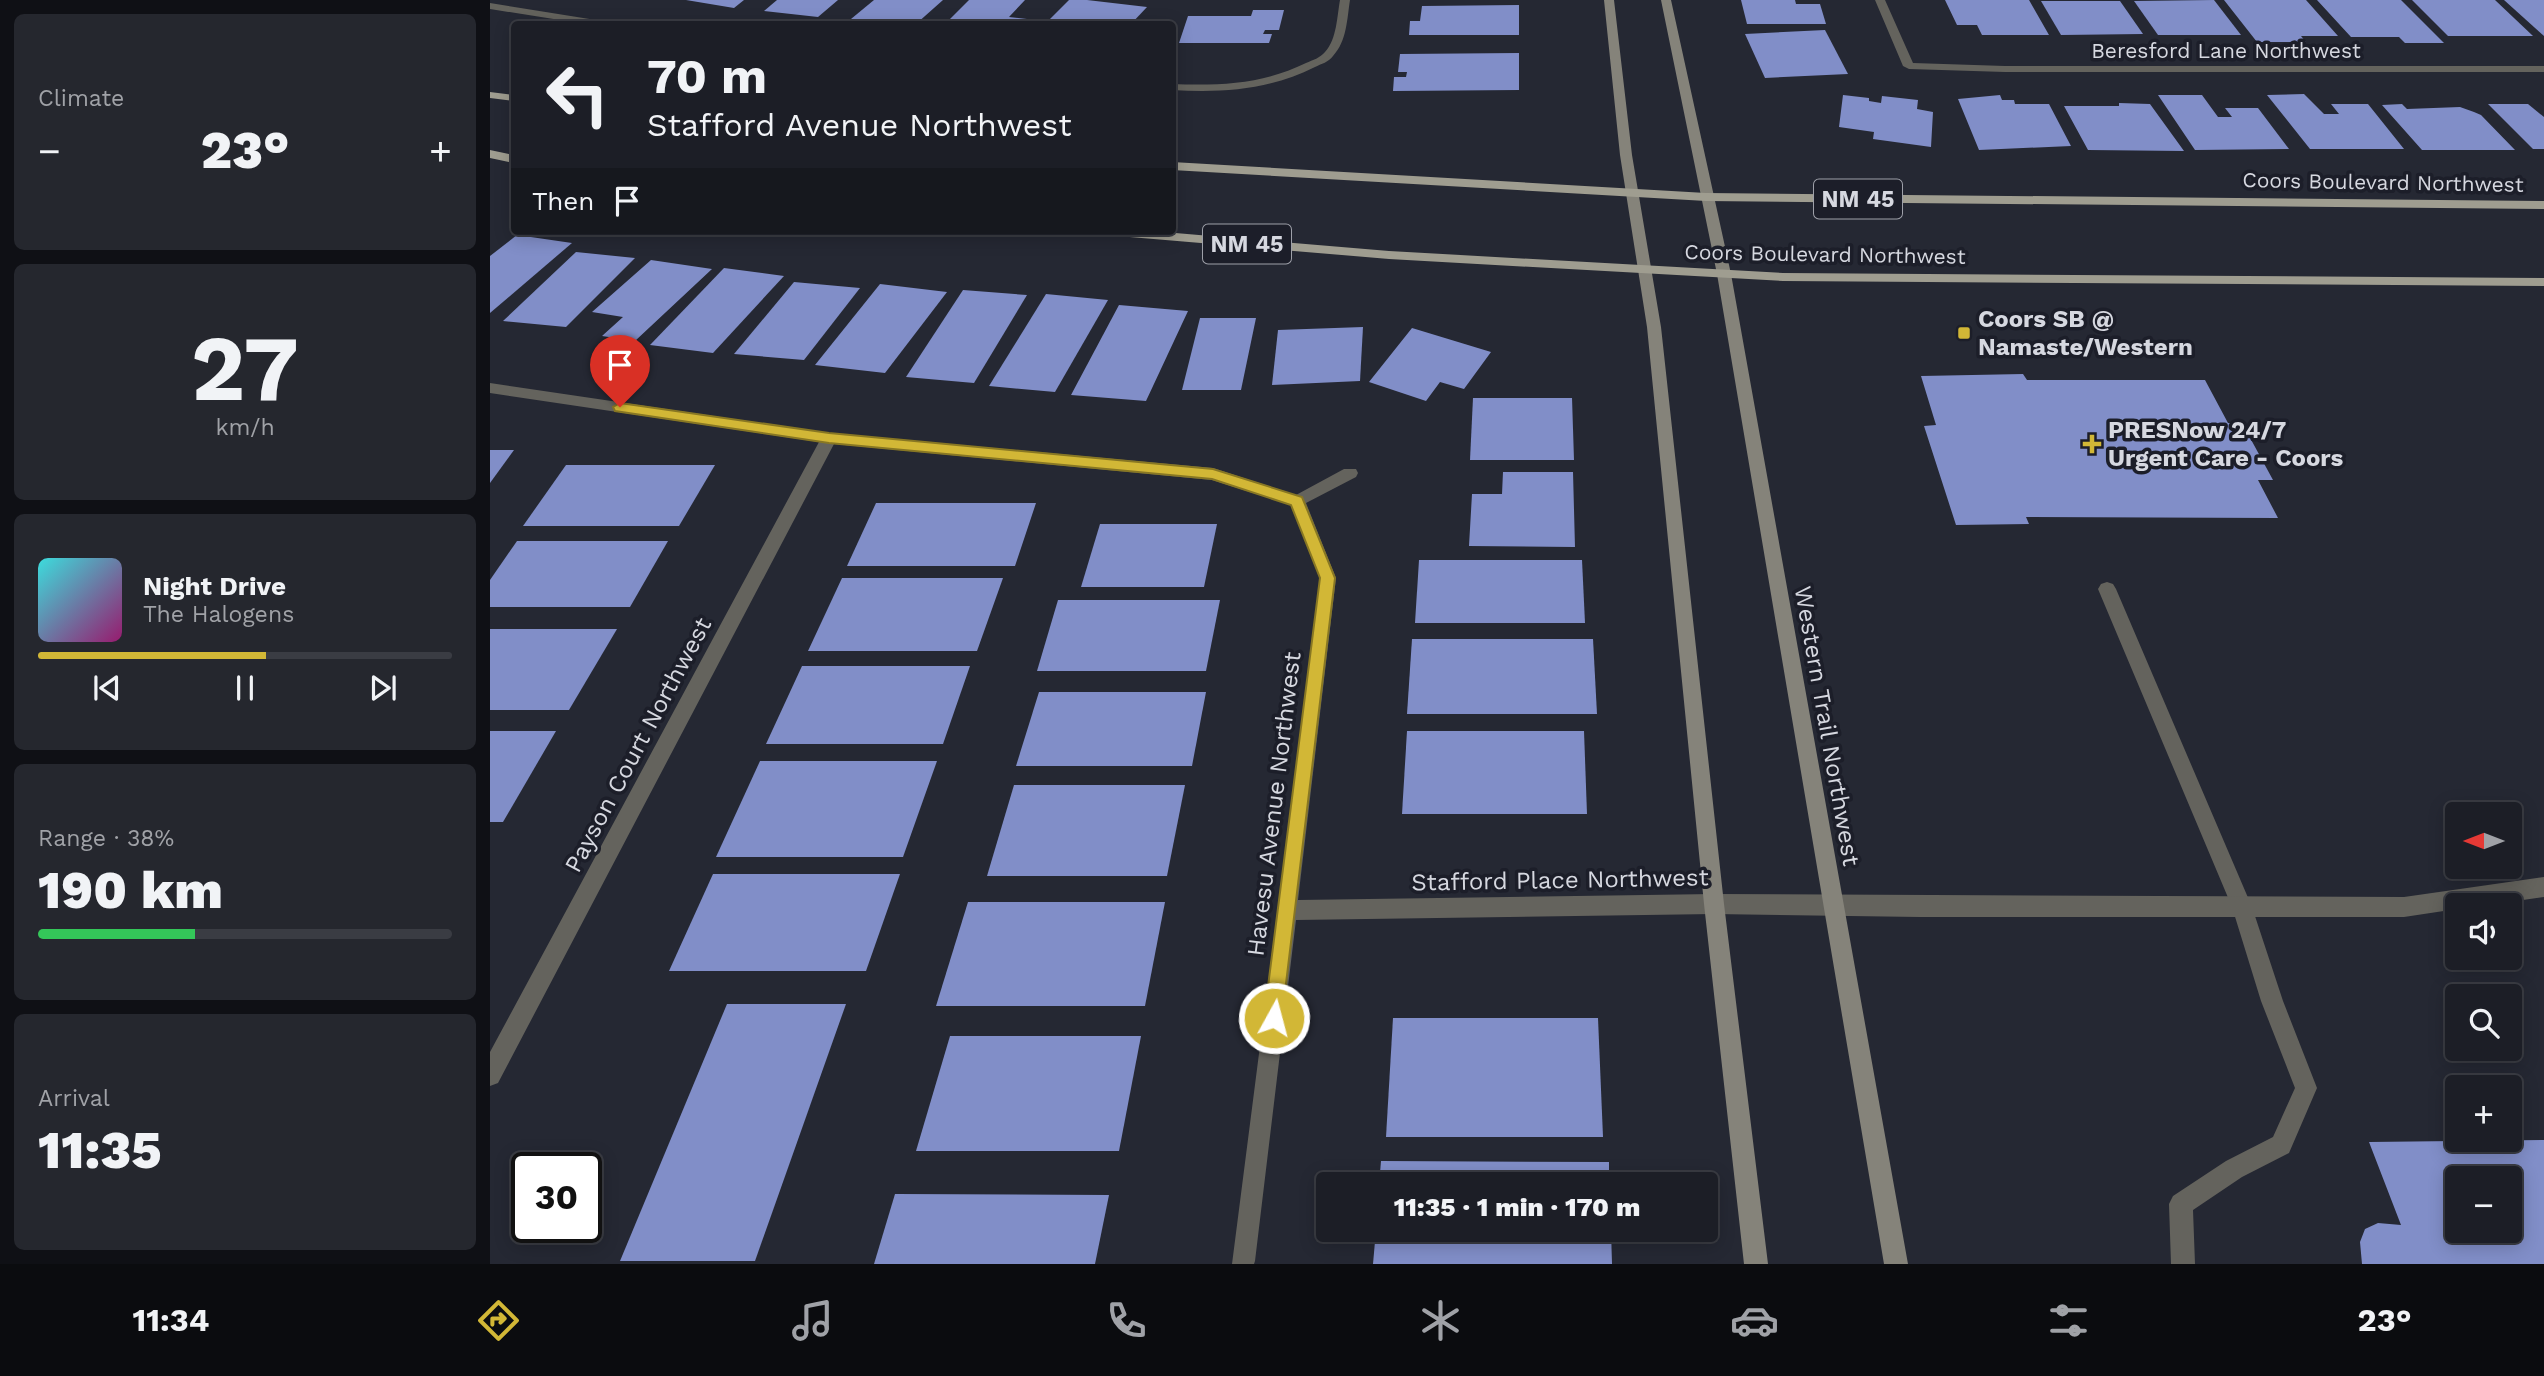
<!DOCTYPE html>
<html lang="en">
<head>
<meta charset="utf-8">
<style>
	body { margin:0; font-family:"Work Sans",sans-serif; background:#25272e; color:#f1f3f6; height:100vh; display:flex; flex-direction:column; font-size:26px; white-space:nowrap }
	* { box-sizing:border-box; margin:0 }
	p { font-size:23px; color:#a0a2a7 }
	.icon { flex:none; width:38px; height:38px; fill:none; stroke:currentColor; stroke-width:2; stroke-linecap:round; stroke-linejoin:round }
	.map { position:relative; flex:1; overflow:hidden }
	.side { display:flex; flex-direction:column; gap:14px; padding:14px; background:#0f1015; width:490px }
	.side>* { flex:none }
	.banner { position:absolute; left:21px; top:21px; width:665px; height:214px; border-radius:7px; box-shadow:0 4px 18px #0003,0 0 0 2px #3a3c43; background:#1c1e26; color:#f1f3f6; overflow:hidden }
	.needle { width:46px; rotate:270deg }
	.buttons { position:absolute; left:1955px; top:802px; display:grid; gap:14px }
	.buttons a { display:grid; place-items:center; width:77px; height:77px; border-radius:7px; background:#1c1e26; box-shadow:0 4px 18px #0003,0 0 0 2px #3a3c43; font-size:35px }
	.speed { position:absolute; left:21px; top:1152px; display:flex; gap:14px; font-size:35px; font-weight:700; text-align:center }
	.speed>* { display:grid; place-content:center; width:91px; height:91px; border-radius:50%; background:#1c1e26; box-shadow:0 4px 18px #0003,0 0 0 2px #3a3c43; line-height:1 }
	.speed .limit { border:4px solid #111; border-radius:10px; background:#fff; color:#111 }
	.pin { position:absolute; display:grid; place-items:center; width:60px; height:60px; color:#fff; margin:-72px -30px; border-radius:50% 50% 50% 0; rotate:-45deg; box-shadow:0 0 7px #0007 }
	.pin .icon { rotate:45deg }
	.me { position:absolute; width:77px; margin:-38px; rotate:7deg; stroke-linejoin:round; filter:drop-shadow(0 0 5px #0008) }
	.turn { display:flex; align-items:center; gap:24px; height:147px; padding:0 21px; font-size:32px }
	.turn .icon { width:91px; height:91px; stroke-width:2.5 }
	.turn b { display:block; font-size:49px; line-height:60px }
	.then { display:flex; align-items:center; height:66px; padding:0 21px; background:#0003; gap:14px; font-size:26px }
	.big { font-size:52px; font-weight:800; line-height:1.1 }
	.side .card { flex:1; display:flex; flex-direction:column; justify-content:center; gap:10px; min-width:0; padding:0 24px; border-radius:10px; background:#25272e }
	.side .dial { align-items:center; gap:0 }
	.dial b { font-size:91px; line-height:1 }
	.song { display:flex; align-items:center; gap:21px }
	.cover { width:84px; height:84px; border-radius:10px; background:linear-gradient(135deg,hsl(180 70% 55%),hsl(320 70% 35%)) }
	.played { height:7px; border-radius:4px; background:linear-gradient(90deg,#d2b736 55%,#3a3c43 55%) }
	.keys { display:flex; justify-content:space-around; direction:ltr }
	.heat { display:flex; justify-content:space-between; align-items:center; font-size:38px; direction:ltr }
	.charge { height:10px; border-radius:5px; background:linear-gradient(90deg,#34c759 38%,#3a3c43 0) }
	.trip { position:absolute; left:826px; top:1172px; width:402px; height:70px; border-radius:7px; background:#1c1e26; box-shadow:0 4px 18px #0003,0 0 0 2px #3a3c43; font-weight:800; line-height:70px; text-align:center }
	.tab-bar { display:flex; height:112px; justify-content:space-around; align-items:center; background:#0b0c0f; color:#a0a2a7 }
	.tab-bar .icon { width:49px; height:49px }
	.tab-bar .active { color:#d2b736 }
	.tab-bar b { font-size:32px; color:#f1f3f6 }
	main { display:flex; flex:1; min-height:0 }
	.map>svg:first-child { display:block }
</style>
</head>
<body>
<main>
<section class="side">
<div class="card"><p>Climate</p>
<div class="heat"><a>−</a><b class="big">23°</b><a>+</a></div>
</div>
<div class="card dial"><b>27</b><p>km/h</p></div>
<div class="card">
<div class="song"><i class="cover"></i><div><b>Night Drive</b><p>The Halogens</p></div></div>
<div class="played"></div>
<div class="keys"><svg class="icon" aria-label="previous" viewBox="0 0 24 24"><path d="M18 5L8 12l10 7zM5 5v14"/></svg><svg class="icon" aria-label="pause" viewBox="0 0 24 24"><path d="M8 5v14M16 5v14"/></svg><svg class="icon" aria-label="next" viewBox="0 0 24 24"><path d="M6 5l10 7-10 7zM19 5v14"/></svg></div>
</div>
<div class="card"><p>Range · 38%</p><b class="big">190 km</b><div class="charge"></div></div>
<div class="card"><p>Arrival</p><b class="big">11:35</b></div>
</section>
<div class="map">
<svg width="2054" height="1264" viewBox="0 0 2054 1264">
	<rect width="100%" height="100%" fill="#252833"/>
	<g fill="#818ec8" fill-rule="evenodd">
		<path d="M196,0H254L244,8Z"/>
		<path d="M287,0H348L328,17L274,11Z"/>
		<path d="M384,0H453L426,24L361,19Z"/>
		<path d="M479,0H535L519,17L537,19L532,24H455Z"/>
		<path d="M579,0H597L657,7L641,24H555Z"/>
		<path d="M1251,0H1305L1306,4H1330L1336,24H1257Z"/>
		<path d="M1455,0H1539L1559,35H1492L1487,25H1467Z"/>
		<path d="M1724,0L1751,35H1668L1644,1Z"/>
		<path d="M1734,0H1816L1848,36H1811L1816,42H1767Z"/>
		<path d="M1827,0H1911L1954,43H1915L1909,37H1861Z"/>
		<path d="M1922,0H2005L2043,36H1958Z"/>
		<path d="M2014,0H2054V36Z"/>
		<path d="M1551,1H1630L1653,34L1571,35Z"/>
		<path d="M1029,5V35H919L920,21H930L932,6Z"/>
		<path d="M763,10H794L789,30H775L773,34H782L779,43H689L698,16H761Z"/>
		<path d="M1335,30L1358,74L1275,78L1255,34Z"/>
		<path d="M1029,53V90L903,91L904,77H916L917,72H908L910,54Z"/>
		<path d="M1814,94L1834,114H1849L1841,104H1878L1914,149H1820L1777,95Z"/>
		<path d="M1353,95L1379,98V101L1391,103L1392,96L1428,100L1427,109L1443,112L1441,147L1383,139L1384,132L1349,127Z"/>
		<path d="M1510,95L1512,100H1524L1525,104H1559L1581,146L1489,150L1468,99Z"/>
		<path d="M1668,95H1712L1728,117H1742L1735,108H1768L1799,149L1705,150Z"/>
		<path d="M1629,103L1660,104L1694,151L1598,150L1574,106H1629Z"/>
		<path d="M1912,104L1917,109L1970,107L1984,112L1991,115L2025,150H1932L1892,105Z"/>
		<path d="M1998,104H2038L2054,117V149H2043Z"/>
		<path d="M27,235L82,243L0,313V256Z"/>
		<path d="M86,252L145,258L76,327L13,321Z"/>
		<path d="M161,260L222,269L145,341L112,336L133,317L102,312Z"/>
		<path d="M234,268L294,276L223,353L160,345Z"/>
		<path d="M304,282L370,288L314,360L244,354Z"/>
		<path d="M390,284L457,292L395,373L325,365Z"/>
		<path d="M473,290L537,295L484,383L416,377Z"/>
		<path d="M556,294L618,300L565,392L499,386Z"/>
		<path d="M629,305L698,311L656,401L581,395Z"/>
		<path d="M710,318H766L751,390H692Z"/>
		<path d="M873,327L870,381L782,385L788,330Z"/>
		<path d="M922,328L1001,352L974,389L950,382L936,401L879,382Z"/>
		<path d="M1533,374L1537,380H1715L1738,423H1752L1783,480H1768L1788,518L1536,517L1539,524L1466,525L1434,426L1446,425L1431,376Z"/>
		<path d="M983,398H1082L1084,460H980Z"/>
		<path d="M0,450H24L0,483Z"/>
		<path d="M76,465H225L189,526H33Z"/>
		<path d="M1013,472H1083L1085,547L979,546L982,494H1012Z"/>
		<path d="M386,503H546L525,566H357Z"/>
		<path d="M610,524H727L714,587H591Z"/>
		<path d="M27,541H178L140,607H0V580Z"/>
		<path d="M929,560H1092L1095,623H925Z"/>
		<path d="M352,578H513L487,651H318Z"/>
		<path d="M568,600H730L716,671H547Z"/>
		<path d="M0,629H127L79,710H0Z"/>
		<path d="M922,639H1103L1107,714H917Z"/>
		<path d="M312,666H480L453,744H276Z"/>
		<path d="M549,692H716L702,766H526Z"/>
		<path d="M0,731H66L13,822H0Z"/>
		<path d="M917,731H1094L1097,814H912Z"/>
		<path d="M270,761H447L413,857H226Z"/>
		<path d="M524,785H695L677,876H497Z"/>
		<path d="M223,874H410L376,971H179Z"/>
		<path d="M478,902H675L655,1006H446Z"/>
		<path d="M237,1004H356L265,1261H130Z"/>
		<path d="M903,1018H1108L1113,1137H896Z"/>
		<path d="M460,1036H651L629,1151H426Z"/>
		<path d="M2054,1140V1264H1872L1870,1242L1875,1229L1888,1223L1911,1225L1879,1142ZM1967,1178H2020V1230H1967Z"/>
		<path d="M891,1161L1119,1162V1185H889Z"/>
		<path d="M405,1194L619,1195L605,1264H384Z"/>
		<path d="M886,1230H1121L1122,1264H883Z"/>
	</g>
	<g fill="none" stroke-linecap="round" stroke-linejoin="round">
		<path fill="#64635d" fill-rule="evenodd" d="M1617,582L1623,584L1626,589L1762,907L1793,1001L1827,1088L1799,1153L1752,1177L1703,1210L1705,1264H1681L1679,1204L1683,1196L1736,1161L1783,1137L1805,1088L1771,1001L1742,907L1608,589L1611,584Z"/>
		<g fill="#64635d" fill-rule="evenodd">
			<path d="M850,0H860C857,19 857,41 843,56C839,62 831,64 825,67C779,90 733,93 682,90V84C730,86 773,84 816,63C823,60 830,58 835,52C847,39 847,16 850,0Z"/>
			<path d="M1385,0H1395L1423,63L1515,66H2054V72H1515L1419,69L1413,66Z"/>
			<path d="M0,3L112,21L117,24H95L0,9Z"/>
			<path d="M0,383L339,433L723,468L806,495L854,469H866L868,473L866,477L816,503L846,578L808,900L1224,894L1914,897L2054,877V897L1998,905H1967V909L1914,917H1430L1224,914L806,920L765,1261L764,1264H742L830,578L801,505L722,480L344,444L8,1083L0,1086V1052L329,442L0,393Z"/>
		</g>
		<g fill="#85837a" fill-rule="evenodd">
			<path d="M1114,0H1124L1142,155L1171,327L1234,904L1278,1264H1254L1214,904L1157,327L1130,155Z"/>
			<path d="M1171,0H1181L1241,274L1418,1264H1394L1227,274Z"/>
		</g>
		<g fill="#9f9d90" fill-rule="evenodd">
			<path d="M0,92L24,95V101L0,98Z"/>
			<path d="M0,150L24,155V163L0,158Z"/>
			<path d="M682,162L1216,193L2054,201V209L1216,201L682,170Z"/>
			<path d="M610,231H662L899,251L1293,273L2054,278V286L1293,281L899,259L616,235Z"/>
		</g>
	</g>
	<path fill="#d2b736" stroke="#887723" stroke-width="2" d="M130,403L339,433L723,469L812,497L845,578L791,1025L784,1028L777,1025L774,1018L830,578L801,505L722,479L339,443L125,411L123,407Z"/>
	<g fill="#d2b736" stroke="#1c1e29" stroke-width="2.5">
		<rect x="1467" y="326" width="14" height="14" rx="3.5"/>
		<path d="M1598.5 433.5h7v7h7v7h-7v7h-7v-7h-7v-7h7z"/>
	</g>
	<g text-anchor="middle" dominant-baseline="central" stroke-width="7" stroke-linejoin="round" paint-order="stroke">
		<g font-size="21" fill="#d6d8e0" stroke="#1c1e29">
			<text x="1736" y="50">Beresford Lane Northwest</text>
			<text transform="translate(1893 182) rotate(1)">Coors Boulevard Northwest</text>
			<text transform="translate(1335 254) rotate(1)">Coors Boulevard Northwest</text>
		</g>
		<g fill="#1c1e29" stroke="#9ea0a9" stroke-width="2">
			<rect x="1324" y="179.5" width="88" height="39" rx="5"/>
			<rect x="713" y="224.5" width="88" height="39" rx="5"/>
		</g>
		<g font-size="23" font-weight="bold" fill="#d6d8e0">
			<text x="1368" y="199">NM 45</text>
			<text x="757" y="244">NM 45</text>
		</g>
		<g font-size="24" font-weight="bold" fill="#d6d8e0" stroke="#1c1e29" text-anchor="start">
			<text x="1488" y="319">Coors SB @<tspan x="1488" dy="28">Namaste/Western</tspan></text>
			<text x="1618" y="430">PRESNow 24/7<tspan x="1618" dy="28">Urgent Care - Coors</tspan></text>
		</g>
		<g font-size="24" fill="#d6d8e0" stroke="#1c1e29">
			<text transform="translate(1337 726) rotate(80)">Western Trail Northwest</text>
			<text transform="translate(148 745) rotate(-62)">Payson Court Northwest</text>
			<text transform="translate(784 804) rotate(-83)">Havesu Avenue Northwest</text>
			<text transform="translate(1070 880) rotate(-1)">Stafford Place Northwest</text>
		</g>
	</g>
</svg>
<div class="buttons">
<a><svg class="needle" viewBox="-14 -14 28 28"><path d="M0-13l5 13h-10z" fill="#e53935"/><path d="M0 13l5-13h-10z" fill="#a0a2a7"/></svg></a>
<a><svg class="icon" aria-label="sound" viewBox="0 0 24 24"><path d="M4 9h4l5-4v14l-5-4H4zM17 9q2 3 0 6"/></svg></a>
<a><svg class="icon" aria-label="search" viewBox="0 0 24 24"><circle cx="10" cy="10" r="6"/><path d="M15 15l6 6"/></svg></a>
<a>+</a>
<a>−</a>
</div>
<div class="speed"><div class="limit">30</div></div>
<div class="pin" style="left:130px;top:407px;background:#d93025"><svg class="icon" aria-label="arrive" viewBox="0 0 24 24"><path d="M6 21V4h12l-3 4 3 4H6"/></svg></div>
<svg class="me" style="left:784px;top:1018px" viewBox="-20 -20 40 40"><circle r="17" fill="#d2b736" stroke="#fff" stroke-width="3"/><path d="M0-11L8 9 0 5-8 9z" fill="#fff"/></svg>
<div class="trip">11:35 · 1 min · 170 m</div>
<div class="banner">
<div class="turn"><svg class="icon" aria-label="left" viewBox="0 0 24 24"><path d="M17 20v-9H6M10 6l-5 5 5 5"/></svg><div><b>70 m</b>Stafford Avenue Northwest</div></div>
<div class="then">Then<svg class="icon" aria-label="arrive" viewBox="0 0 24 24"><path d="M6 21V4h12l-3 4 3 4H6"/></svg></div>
</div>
</div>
</main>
<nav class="tab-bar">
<b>11:34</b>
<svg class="icon active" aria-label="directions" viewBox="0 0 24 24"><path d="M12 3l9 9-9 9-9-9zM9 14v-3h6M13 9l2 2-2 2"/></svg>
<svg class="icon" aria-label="music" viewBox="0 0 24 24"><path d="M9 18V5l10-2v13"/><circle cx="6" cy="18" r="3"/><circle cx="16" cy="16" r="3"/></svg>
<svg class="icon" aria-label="phone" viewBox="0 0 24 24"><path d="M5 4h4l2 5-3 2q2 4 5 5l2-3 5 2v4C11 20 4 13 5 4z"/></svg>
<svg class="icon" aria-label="climate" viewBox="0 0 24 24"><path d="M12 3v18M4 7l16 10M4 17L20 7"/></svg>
<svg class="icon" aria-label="car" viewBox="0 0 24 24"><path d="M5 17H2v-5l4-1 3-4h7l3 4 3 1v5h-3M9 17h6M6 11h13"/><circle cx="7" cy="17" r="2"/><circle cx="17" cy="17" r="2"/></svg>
<svg class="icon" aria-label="filters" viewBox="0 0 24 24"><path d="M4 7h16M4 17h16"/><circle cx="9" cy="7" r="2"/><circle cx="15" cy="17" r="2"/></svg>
<b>23°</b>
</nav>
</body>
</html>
